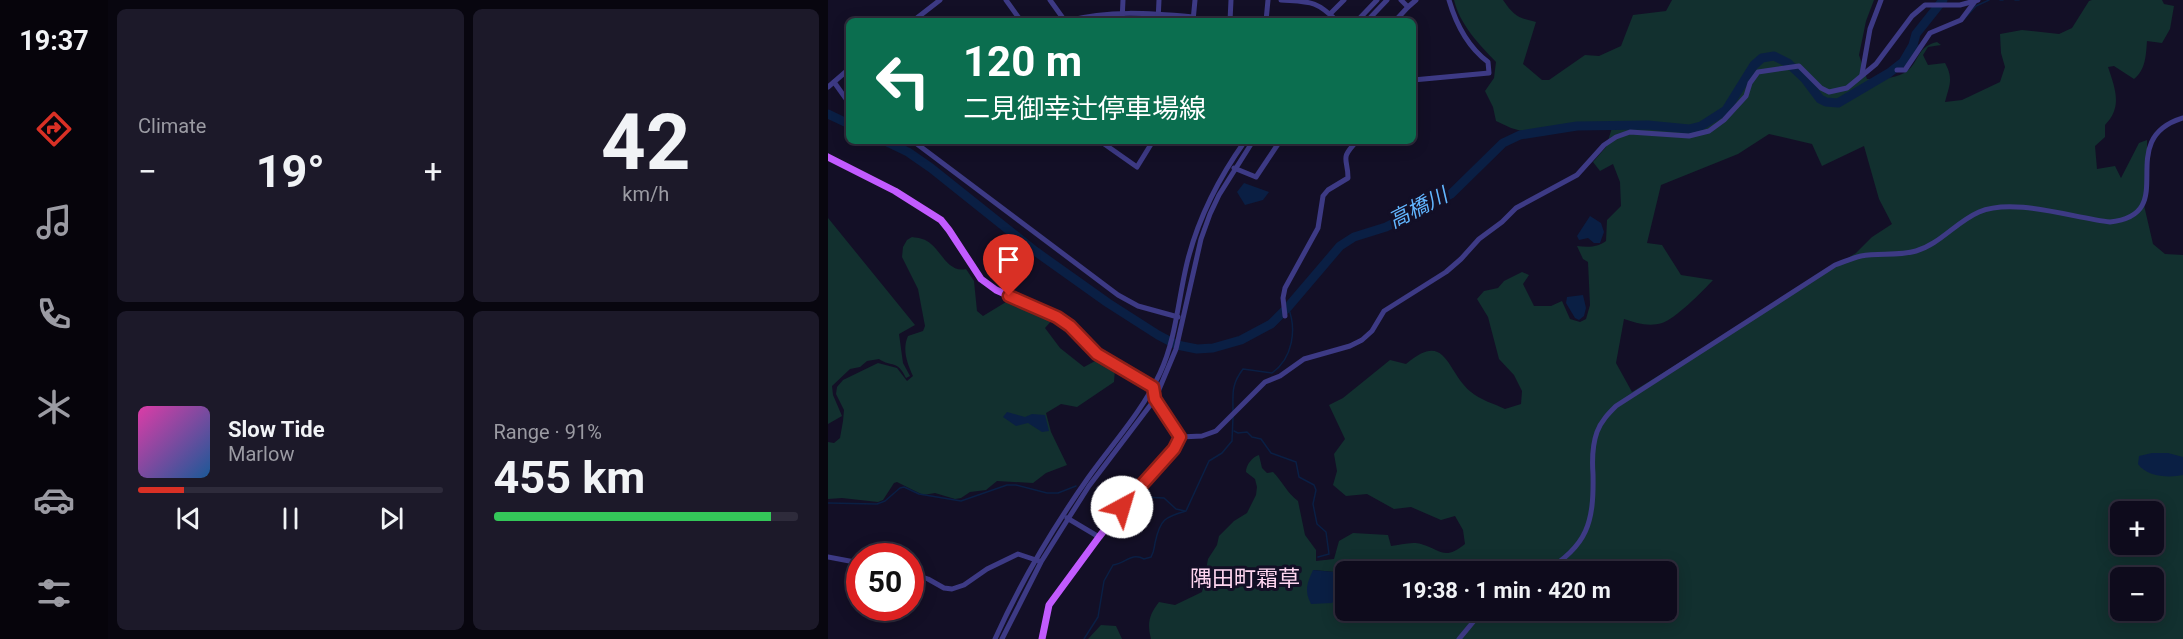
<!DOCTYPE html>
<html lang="en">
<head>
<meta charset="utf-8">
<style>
	body { margin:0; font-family:Roboto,"Noto Sans JP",sans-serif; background:#1c1929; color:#f1f3f6; height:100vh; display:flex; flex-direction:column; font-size:22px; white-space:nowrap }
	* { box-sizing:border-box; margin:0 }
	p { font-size:20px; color:#9b9ba3 }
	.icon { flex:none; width:33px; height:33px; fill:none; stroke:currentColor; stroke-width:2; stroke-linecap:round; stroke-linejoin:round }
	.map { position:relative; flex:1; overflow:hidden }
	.panel { display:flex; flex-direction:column; gap:9px; padding:9px; background:#08060f; width:720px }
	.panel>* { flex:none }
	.guide { position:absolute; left:18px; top:18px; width:570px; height:126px; border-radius:9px; box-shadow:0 3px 15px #0003,0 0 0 2px #2e2b3b; background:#0b6e4f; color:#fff; overflow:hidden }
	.fabs { position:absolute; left:1282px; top:501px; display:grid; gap:12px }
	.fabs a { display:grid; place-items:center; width:54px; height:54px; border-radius:9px; background:#0e0b1c; box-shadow:0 3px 15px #0003,0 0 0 2px #2e2b3b; font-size:30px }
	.speed { position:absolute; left:18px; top:543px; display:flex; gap:12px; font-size:30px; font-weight:700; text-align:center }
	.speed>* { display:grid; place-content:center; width:78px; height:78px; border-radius:50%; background:#0e0b1c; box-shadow:0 3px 15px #0003,0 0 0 2px #2e2b3b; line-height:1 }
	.speed .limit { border:9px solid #d22; background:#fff; color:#111 }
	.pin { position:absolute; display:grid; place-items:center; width:51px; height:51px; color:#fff; margin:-62px -26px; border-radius:50% 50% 50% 0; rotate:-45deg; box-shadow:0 0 6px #0007 }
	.pin .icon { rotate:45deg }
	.me { position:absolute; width:66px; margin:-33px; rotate:39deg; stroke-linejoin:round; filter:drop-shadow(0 0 4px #0008) }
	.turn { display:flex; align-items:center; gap:21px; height:126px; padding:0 18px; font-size:27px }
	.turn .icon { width:78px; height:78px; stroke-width:2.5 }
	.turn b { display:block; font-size:42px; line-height:51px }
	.big { font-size:45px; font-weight:700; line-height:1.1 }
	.panel .widget { flex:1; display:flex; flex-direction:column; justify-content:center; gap:9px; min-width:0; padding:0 21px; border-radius:9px; background:#1c1929 }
	.panel .dial { align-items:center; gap:0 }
	.dial b { font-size:78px; line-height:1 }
	.song { display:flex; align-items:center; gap:18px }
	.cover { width:72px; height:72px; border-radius:9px; background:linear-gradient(135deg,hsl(320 70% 55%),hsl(210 70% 35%)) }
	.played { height:6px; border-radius:3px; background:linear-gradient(90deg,#d93025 15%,#2e2b3b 15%) }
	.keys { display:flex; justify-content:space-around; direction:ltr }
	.heat { display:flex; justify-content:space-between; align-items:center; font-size:33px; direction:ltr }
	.charge { height:9px; border-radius:4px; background:linear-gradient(90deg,#34c759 91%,#2e2b3b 0) }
	.panel .tiles { flex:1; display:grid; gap:9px; grid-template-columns:repeat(2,1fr) }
	.trip { position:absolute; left:507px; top:561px; width:342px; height:60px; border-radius:9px; background:#0e0b1c; box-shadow:0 3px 15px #0003,0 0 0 2px #2e2b3b; font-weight:700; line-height:60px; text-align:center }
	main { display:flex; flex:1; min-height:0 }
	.menu { display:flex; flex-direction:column; width:108px; justify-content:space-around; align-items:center; background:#06040b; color:#9b9ba3 }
	.menu .icon { width:42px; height:42px }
	.menu .on { color:#d93025 }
	.menu b { font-size:27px; color:#f1f3f6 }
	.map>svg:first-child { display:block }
</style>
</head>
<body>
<main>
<nav class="menu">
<b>19:37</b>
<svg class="icon on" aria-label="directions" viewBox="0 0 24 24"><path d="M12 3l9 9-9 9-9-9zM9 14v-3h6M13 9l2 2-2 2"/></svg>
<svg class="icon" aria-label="music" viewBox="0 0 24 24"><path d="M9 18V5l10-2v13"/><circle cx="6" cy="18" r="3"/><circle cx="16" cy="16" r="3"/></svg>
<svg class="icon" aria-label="phone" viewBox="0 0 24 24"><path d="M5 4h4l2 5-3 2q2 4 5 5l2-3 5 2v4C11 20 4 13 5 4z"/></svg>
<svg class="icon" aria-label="climate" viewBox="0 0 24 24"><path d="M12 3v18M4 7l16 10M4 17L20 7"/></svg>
<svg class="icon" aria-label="car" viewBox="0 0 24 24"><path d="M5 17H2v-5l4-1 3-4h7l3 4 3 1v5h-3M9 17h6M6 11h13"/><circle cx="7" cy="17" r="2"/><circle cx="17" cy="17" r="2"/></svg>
<svg class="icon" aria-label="filters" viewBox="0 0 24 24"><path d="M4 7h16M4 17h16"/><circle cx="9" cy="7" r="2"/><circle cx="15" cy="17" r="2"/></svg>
</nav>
<section class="panel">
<div class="tiles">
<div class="widget"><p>Climate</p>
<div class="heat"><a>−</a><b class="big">19°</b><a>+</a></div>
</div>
<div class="widget dial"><b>42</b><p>km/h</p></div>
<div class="widget">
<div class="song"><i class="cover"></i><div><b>Slow Tide</b><p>Marlow</p></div></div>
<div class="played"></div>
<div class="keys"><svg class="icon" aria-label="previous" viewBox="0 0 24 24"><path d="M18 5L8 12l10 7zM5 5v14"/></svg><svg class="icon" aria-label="pause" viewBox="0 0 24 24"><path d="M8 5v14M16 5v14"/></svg><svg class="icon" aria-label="next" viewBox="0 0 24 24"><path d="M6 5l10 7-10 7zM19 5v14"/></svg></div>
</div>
<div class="widget"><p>Range · 91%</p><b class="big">455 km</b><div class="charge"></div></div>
</div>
</section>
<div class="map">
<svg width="1355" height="639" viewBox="0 0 1355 639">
	<rect width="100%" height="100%" fill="#130f26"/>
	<g fill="#12302f" fill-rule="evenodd">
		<path d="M626,0H675C686,16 690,18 708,22L695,64L714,80H721L757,55L771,56L793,46L805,15L838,11L844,0H1046L1038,21L1031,55L1039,79C1051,79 1065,79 1076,73C1092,64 1087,47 1109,42L1113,45L1100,47L1095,55L1100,65L1117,63C1126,79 1121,86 1117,102L1134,100L1172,82L1177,67L1173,53L1172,34L1194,30L1231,34L1244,28L1261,1L1264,0H1334L1336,4L1346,6L1342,29L1334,43L1319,41C1318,54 1318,70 1306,79L1286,66L1280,67C1287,88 1295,107 1277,125V137L1267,146L1269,169L1287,166L1293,178L1311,143L1319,140V171L1315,201L1325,244L1337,254L1355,255V639H323C319,623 321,615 331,602L347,605L374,592L380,559L389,545L391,536L406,521L419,513L428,495L429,487L427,479L418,472C418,465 424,457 431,455L434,468L439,473L445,472C455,482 459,493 470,501L477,535L488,550V561L506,559L511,541L525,533L560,535L563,546C572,545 584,541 593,544C614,550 616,561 637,544L635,530L627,516L613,520L583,507L566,509L539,494L518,496L505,485L509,471L506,454L517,439L501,405L515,398L562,360L578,364C619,329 618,372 643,392C652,400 667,404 677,409L693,404L694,391L686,375L671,359L660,317L649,299L656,291L670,288L676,281L694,272L701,275L695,284L706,306H723L734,301L742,319L752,322L758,319L762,305L760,262L755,259L749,246C759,247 769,248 778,241L779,220L793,206L792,182L785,164L772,171L765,162L778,147L784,128L751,129L712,136L683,128L668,121L665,107L657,91L666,78L668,62C651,44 632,25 626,0ZM941,134L984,144L994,166L1036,146L1051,199L1064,224L1044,237L1028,253L804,392L788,363L796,319C808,323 821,327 834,323C847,319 875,291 885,280L853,275L834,245L819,243L833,185L910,154ZM1293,512H1326V544H1293ZM485,570L518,573V572H838V610H518L517,576L511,596ZM1293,578H1326V610H1293Z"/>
		<path d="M0,218L87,325L71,334L75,363L82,376L78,378C69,359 64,368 51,359L39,361L32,367L22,369L4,386L5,395L14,416L0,424Z"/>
		<path d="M84,237C91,238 98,239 103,244C114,253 121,273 138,269L146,281L149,311L155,316L178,302L225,319L217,328L232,348L256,367L269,360L287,369L286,382L249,407L233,404L218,413L223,432L239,465L218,473L205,483L169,481L158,490L142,492L133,498L127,499L107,493L95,495L69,482L66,483L55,500L50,502L14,498L0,499V442L6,443L12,438L15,421L16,410L8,394L9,387L15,380L50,363L69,368L79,381L85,376C79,363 74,349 80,336L95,331L97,326L90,289L74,257L75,247L79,240Z"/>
		<path d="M273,625L288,626L294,639H260Z"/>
	</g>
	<g fill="#0a1f44">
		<path d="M416,183L441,192L435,200L417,205L409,192Z"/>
		<path d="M762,216L773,223L776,232L772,243H766L760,238L751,240L749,236Z"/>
		<path d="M755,295L758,308L756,316L751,320L747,318L738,303L739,297Z"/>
		<path d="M179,412L197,417L204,414L217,415L221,431L214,432L200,423L188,426L175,417Z"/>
		<path d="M1324,453H1340L1355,457V475C1341,478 1319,477 1310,464L1311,456Z"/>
		<path d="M485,570L517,573L511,596L504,603L483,604C476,591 479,583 485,570Z"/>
	</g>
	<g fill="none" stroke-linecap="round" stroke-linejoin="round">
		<g stroke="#0a1f44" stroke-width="1.5">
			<path d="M1172,0H1175"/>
			<path d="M1187,0H1191"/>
			<path d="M1136,19L1148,6L1161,0"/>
			<path d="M1069,67L1080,59L1091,45"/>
			<path d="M405,412C405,393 403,385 415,369L444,373C465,358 469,329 460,307"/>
			<path d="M406,431L410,433L419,432L424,437L433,439L443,453L468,462L471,477L486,485L488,490L485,504L489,524L498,532L501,554L490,557"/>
			<path d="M268,489L294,483L304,489"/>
			<path d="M308,492L315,497L336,498L348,509L357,511"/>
			<path d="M0,503L49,504L57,501L72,488L76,487L91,494L133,501L179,485H188L219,493H230L248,486"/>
			<path d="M256,639L270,617L276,581L285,565C297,564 303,552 316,559L323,557C326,552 326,549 327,543C332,519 337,517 358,511L381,461L394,453L404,441L405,417"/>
		</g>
		<g stroke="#0a1f44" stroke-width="9">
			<path d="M0,114L21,124"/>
			<path d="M57,141L80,152L103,168L207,251L280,303L330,335L349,345L369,349L385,348L413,340L443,324L460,307L512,246L526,237L558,227L623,194L675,143L692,135L749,126L820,125L861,129L873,126L898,110L926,65L934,58L946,56L960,63L977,79L992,99L998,102L1010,103L1061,73L1075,62L1085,45L1088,34L1115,0"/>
		</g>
		<g stroke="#3d3a85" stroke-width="5">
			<path d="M178,0L193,21"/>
			<path d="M222,0L237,21"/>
			<path d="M453,0C482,2 488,0 509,21"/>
			<path d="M573,0L580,7L588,0"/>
			<path d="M502,14L516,0"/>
			<path d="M85,21L112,0"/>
			<path d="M238,21C282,10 320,13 365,17"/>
			<path d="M294,21L295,0"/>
			<path d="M330,21L331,0"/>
			<path d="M365,21L367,0"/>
			<path d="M402,21L403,0"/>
			<path d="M438,21L440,0"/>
			<path d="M529,21L549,0"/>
			<path d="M539,21L559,0"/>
			<path d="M567,21L580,7"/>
			<path d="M1069,70H1077L1102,33L1133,20L1148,0"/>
			<path d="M1034,74L1042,29L1053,0"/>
			<path d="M585,80L661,73L660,62C640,47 628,24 621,0"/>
			<path d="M6,82L21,103"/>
			<path d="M0,87L21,69"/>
			<path d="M85,141L290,295L310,306L350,317"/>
			<path d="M272,141L309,167L325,141"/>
			<path d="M406,168L428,177L452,141"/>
			<path d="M457,316L455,298L457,288L490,228L495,196L500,190L520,178C520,157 511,160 529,141"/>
			<path d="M352,437L374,436L388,431L437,382L452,376L476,359L522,346L534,340L544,331L556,311L618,272L633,259L651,239L674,222L688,208L749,175L776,145L788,137L802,132L861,136L881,131L896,120L918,96L922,83L930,72L971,66L993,88L1001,92L1019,88L1048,64L1084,16L1097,5H1132L1150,0"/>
			<path d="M239,518L271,537"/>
			<path d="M0,557L32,563"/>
			<path d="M716,572C760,546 766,522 765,474C764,460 764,446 769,432C773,421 781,413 788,406L1007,265C1016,262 1024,258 1033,256C1052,253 1071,256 1088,251C1112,244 1128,222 1151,212C1185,197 1245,218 1282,222C1355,214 1283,140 1355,118"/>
			<path d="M82,573L100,579L116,588L124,589L136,585L159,569L190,554L211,561"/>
			<path d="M167,639C192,583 225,528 260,478C285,443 314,412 332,373C348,339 350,300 359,263C370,218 390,179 417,141"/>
			<path d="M174,639L213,562L240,519L261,486L327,399L348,349L373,239L382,214L391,195L425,141"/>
			<path d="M631,639L655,610"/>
		</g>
		<path stroke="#c25bff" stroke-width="7" d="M0,157L67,191L113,220L121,230L153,279L168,290L229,317L242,326L269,354L325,387L327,399L352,437L346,449L308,489L271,537L221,605L214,639"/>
	</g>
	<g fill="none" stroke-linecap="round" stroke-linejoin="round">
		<defs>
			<path id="route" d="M181,296L229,317L242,326L269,354L325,387L327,399L352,437L346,449L294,507"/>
		</defs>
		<use href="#route" stroke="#8d1f18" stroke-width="15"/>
		<use href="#route" stroke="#d93025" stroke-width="10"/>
	</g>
	<g text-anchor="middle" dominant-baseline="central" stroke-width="6" stroke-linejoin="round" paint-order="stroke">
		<g font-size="21" font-style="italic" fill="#62b6ff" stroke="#130f26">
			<text transform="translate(590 208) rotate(-27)">高橋川</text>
		</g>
		<g font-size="22" fill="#ffd6f0" stroke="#130f26">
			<text x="417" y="578">隅田町霜草</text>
		</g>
	</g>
</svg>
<div class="fabs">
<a>+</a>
<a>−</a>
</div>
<div class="speed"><div class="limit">50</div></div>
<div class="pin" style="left:181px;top:296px;background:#d93025"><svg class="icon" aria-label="arrive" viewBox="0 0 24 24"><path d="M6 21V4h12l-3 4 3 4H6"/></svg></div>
<svg class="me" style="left:294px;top:507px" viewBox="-20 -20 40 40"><circle r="19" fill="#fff"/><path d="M0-13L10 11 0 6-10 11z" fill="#d93025"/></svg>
<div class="trip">19:38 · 1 min · 420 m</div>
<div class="guide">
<div class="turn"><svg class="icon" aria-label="left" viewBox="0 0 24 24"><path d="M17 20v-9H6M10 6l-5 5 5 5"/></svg><div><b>120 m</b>二見御幸辻停車場線</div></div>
</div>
</div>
</main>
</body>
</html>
